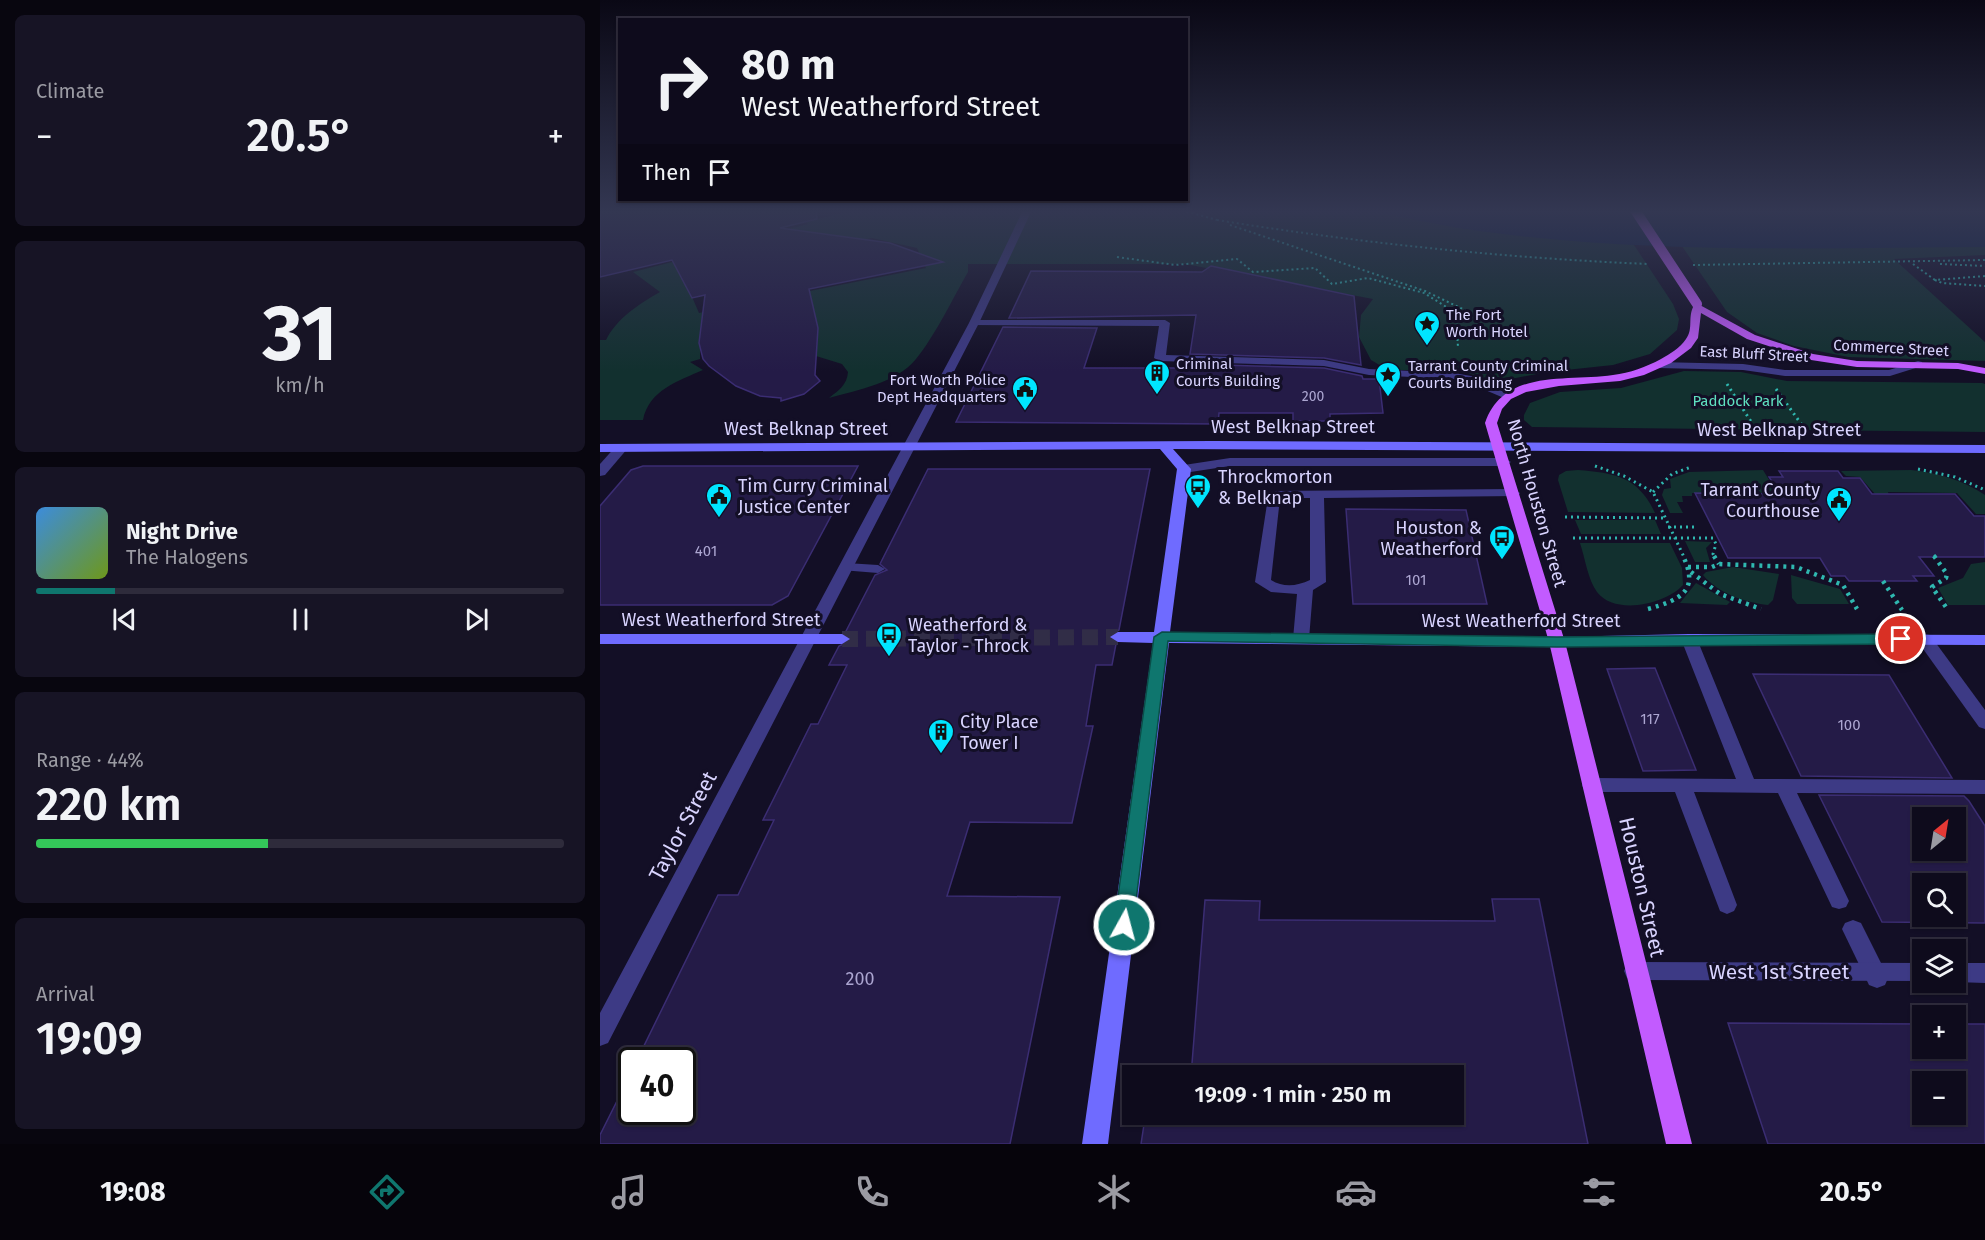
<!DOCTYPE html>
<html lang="en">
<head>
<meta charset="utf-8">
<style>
	body { margin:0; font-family:"Fira Sans",sans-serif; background:#171425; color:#f1f3f6; height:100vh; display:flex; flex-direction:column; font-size:22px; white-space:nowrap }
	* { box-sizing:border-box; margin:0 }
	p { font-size:20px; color:#9b9ba3 }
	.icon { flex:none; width:33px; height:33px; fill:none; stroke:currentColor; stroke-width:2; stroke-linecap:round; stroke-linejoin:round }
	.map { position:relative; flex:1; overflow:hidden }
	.panel { display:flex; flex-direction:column; gap:15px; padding:15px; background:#08060f; width:600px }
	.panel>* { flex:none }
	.hud { position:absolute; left:18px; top:18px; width:570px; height:183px; border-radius:0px; box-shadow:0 2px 4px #0004,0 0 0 2px #2e2b3b; background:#0e0b1c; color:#f1f3f6; overflow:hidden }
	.needle { width:39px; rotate:30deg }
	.tools { position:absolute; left:1312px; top:807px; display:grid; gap:12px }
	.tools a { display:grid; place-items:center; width:54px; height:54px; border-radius:0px; background:#0e0b1c; box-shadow:0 2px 4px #0004,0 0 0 2px #2e2b3b; font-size:30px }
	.speed { position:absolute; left:18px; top:1047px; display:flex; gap:12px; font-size:30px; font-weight:700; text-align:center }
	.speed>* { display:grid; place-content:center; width:78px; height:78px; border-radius:50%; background:#0e0b1c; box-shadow:0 2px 4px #0004,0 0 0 2px #2e2b3b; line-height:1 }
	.speed .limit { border:3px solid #111; border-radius:9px; background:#fff; color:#111 }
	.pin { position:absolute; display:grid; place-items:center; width:51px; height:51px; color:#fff; margin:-26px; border:3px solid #fff; border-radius:50%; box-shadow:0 2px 6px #0007 }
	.me { position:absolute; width:66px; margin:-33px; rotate:7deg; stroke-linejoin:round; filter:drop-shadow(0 0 4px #0008) }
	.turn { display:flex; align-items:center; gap:21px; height:126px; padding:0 24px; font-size:27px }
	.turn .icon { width:78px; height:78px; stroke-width:2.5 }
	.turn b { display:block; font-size:42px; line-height:51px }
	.then { display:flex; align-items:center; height:57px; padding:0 24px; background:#0003; gap:12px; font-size:22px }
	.big { font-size:45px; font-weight:600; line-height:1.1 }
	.panel .card { flex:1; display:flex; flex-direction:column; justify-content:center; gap:9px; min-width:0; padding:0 21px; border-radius:9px; background:#171425 }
	.panel .dial { align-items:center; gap:0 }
	.dial b { font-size:78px; line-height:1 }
	.song { display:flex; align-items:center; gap:18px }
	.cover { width:72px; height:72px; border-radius:9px; background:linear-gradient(135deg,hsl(210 70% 55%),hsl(80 70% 35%)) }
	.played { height:6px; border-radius:3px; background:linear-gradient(90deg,#0f766e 15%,#2e2b3b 15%) }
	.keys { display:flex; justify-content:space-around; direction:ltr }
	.heat { display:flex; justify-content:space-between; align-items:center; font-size:33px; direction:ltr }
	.charge { height:9px; border-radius:4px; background:linear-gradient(90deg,#34c759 44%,#2e2b3b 0) }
	.trip { position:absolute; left:522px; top:1065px; width:342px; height:60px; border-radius:0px; background:#0e0b1c; box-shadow:0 2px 4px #0004,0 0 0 2px #2e2b3b; font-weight:600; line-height:60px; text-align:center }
	.menu { display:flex; height:96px; justify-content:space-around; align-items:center; background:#06040b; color:#9b9ba3 }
	.menu .icon { width:42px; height:42px }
	.menu .selected { color:#0f766e }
	.menu b { font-size:27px; color:#f1f3f6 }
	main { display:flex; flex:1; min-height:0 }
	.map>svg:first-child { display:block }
</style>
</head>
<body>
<main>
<section class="panel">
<div class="card"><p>Climate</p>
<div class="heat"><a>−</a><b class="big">20.5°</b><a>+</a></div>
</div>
<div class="card dial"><b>31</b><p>km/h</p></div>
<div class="card">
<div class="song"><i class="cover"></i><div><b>Night Drive</b><p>The Halogens</p></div></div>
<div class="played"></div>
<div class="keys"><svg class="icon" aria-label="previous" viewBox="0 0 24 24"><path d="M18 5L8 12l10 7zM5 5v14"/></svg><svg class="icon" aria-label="pause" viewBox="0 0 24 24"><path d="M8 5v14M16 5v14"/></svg><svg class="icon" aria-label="next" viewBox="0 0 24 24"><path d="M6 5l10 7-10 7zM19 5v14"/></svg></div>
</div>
<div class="card"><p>Range · 44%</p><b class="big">220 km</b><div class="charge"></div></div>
<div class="card"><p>Arrival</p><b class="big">19:09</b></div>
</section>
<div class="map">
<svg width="1385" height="1144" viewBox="0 0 1385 1144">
	<rect width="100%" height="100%" fill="#130f26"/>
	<g fill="#12302f">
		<path d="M253,210H1011L1073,304L1079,319L1077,330L1050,354L1013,365L947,372L895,382L859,370H788L771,360L759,337L761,315L773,299L585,264H368V272C353,298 335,336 316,359C297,383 257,390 229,398C239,390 247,385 248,372L242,364L216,356L218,331L100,335V359L90,362L103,370C78,381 49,390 43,420H0V340H6C17,318 39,304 60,292L33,272L100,255L83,276L99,313L326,268L317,248L272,238L203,250L181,231L208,224L206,222Z"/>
		<path d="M1385,210V255L1294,259L1385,342V361L1248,357L1194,346L1157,333L1127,312L1058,211Z"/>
		<path d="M1084,371L1141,372L1187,381L1382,383L1385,384V432L932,427L924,420V415L930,403L960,392L1021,388Z"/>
		<path d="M978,470C1016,473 1038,477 1055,513L968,512L958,480L959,475L966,471Z"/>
		<path d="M1163,470L1177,493H1092V496H1082L1083,502H1077L1083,513H1070L1062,495L1064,489L1071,488L1070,479L1089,472Z"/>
		<path d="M1311,470C1338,473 1363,480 1385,495V514H1376L1357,493L1288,492L1289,495H1276L1260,477L1246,476L1241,471Z"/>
		<path d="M975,520H1055L1061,534H981Z"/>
		<path d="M1085,541L1112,542L1106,548L1110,562H1095Z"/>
		<path d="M980,543H1070L1082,568L1083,585C1066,604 1015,616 997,592C988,580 985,558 980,543Z"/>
		<path d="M1385,562V605H1348L1338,588L1363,578L1371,564Z"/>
		<path d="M1133,567L1179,574L1173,600L1168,605C1144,602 1119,594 1103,575L1106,572Z"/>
		<path d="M1191,575L1240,589L1249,604H1197L1192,598Z"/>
		<path d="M1096,583L1130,602L1127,605L1080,603Z"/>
	</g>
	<path fill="#0a1f44" d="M769,210H1385V247C1215,248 1041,254 872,230C838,225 803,217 769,210Z"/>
	<g fill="#241b47" stroke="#3b2d73" stroke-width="1.5" fill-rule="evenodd">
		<path d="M0,210H216L217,219L180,228L290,243L343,262L209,289L218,328L215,375L220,381L204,394L181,401V398L160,396L136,386L109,366L103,359L99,343L105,295L92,298L72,260L0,277Z"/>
		<path d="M611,266L754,296L761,365L724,358L590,354L596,315L409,318L431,271L602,272Z"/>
		<path d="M403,327L497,328L484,368H588V364L724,368L762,376L763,379H779L783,413L730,414V421H693V413H619L618,424L356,422Z"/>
		<path d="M43,466H258L188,596L172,605H0V506L31,470Z"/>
		<path d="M328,469H550L519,630L508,636L516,644L512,665H496L486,726H493L472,823L370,822L347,896L460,897L410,1144H0V1135L32,1071V1112H82V1060H37L118,895H138L174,820H163L211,724H218L247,665H229L239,646L252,640L245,633L275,575L287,570L280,564Z"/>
		<path d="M1179,471H1238L1243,478H1260L1272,494H1355L1374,516H1385V557H1319L1334,576H1313L1317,581H1249L1245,576H1231L1220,558H1128L1095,493L1180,494L1169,477H1183Z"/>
		<path d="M746,509L866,510L887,604H753Z"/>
		<path d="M1055,668L1096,770L1043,771L1007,669Z"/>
		<path d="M1153,674L1289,675L1352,778L1201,776Z"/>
		<path d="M1219,795L1364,796L1369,801L1385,826V923L1282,922ZM1323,818H1356V850H1323ZM1323,884H1356V916H1323Z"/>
		<path d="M892,899H939L988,1144H541L545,1118H588V1114H854V1076H591L605,900L660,901L659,920L895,921Z"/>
		<path d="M1128,1023L1323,1024V1048H1356V1024H1385V1144H1168ZM1323,1082H1356V1114H1323Z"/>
	</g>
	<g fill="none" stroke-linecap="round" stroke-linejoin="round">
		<path stroke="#312d47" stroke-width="16" stroke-dasharray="16 8" stroke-linecap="butt" d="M242,639L518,637"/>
		<g stroke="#2fb8b0" stroke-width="2" stroke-dasharray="2 3" stroke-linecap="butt">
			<path d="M582,210L617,220"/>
			<path d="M617,220C760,243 904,258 1049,264"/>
			<path d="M630,225L825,291L869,312"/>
			<path d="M517,257L575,265L637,259L653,272L715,268L732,284L768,278L824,293L856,313L858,348"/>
			<path d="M1313,264L1335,280"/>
			<path d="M1340,264L1385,266"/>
			<path d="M1093,265L1385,260"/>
			<path d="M1385,276L1335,280L1342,283L1385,286"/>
		</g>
		<g stroke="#2fb8b0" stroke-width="3" stroke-dasharray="2 4" stroke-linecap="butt">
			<path d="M1127,384L1157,431"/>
			<path d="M1176,389L1207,432"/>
			<path d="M995,466L1024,476L1053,492L1084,557"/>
			<path d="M1318,469L1355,477L1385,490"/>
			<path d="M1053,492L1072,474L1091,467"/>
			<path d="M965,517L1064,518"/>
			<path d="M1068,527H1094"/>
			<path d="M973,538H1113L1116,544L1113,554L1115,557"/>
			<path d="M1334,555L1336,557"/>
		</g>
		<g stroke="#2fb8b0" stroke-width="4.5" stroke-dasharray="3 5" stroke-linecap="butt">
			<path d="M1114,556L1119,564"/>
			<path d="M1334,556L1347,574L1346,578L1332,587L1348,610"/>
			<path d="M1088,567H1112L1119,564L1196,567L1243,585L1257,609"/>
			<path d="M1091,572L1120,594L1161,609"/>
			<path d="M1283,581L1302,610"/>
			<path d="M1048,609C1080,600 1100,591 1083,556"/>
		</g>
		<g fill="#3d3a85" fill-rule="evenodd">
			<path d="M374,320H565L570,323L566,355L724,360L769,369L854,373L871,376L914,395L908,399L904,398L864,381L854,379L769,375L724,366L560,361L554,358L559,326L370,325V321Z"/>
			<path d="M913,489L920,493L918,496L724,498L726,582L713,590L709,639L707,643L701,644L693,639L697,594L671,592L655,582L669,491ZM680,498H710V580C697,586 684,588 671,580Z"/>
			<path d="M246,563L278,565L285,569L278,573L241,570L239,567L241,564Z"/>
			<path d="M1089,634L1097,639L1154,779L1385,780V794L1197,793L1249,901L1246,907L1239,909L1232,907L1178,793L1094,792L1137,905L1134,911L1127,914L1120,911L1075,792H991L984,790L982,785L984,780L991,778L1136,779L1081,639Z"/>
			<path d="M1253,920L1261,923L1285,971L1288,978L1285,985L1277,988L1269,985L1242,929L1245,923Z"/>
		</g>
		<g fill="#3d3a85" fill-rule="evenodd">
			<path d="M423,210H432L379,323L8,1043L0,1046V1013L369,323Z"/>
			<path d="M1318,361L1322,362V366L1290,376H1185L1143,370L1058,368L1052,365L1058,362L1143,364L1185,370H1289Z"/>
			<path d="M22,444L28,448L5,475L0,476V464L17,445Z"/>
			<path d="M630,458H904L911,462L904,466H630L584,473L577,469L584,465Z"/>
			<path d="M1324,634L1330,635L1385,710V729L1379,727L1316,639Z"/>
			<path d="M1035,962L1323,963V981L1035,980L1027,978L1024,971L1027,964Z"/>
			<path d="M1356,963H1385V983L1356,982Z"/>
		</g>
		<g fill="#6f6bff" fill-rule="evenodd">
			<path d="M612,441L1385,445V453L573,449L591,469L570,632L957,637L1089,634L1385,635V645L1089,644L957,647L569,643L508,1144H482L553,643L518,642L510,637L518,632H554L577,469L560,449L0,452V444Z"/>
			<path d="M0,634H242L250,639L242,644H0Z"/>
		</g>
		<path fill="#c25bff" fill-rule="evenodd" d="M1098,304L1155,335L1213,354L1257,361L1358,363L1385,368V374L1358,369L1257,367L1211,360L1147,339L1101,313L1098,338L1091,348L1071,363L1044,375L1020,381L959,386L926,392L911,399L902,409L897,423L965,642L1092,1144H1066L949,642L885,423C904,368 967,382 1013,375C1030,373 1046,367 1061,359C1070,354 1080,348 1086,339C1094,328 1087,318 1094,305Z"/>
		<path stroke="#c25bff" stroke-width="10" d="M1035,210L1097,304"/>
	</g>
	<linearGradient id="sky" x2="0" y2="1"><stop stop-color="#0a0815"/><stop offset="0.57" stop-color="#333752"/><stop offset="1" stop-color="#333752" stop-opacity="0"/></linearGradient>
	<rect width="1385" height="371" fill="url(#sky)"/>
	<path fill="#0f766e" stroke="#0a4d48" stroke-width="1.5" d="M562,632L957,637L1301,634L1308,639L1301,644L957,647L568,641L533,925L531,930L524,933L517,930L514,925L554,637Z"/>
	<defs>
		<symbol id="sight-pin" viewBox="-11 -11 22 30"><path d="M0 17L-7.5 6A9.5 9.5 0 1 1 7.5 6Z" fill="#00e5ff" stroke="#130f26"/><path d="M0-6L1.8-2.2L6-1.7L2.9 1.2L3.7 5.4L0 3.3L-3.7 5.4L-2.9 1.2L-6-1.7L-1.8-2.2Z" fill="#111"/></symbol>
		<symbol id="building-pin" viewBox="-11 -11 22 30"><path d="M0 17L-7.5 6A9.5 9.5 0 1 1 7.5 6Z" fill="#00e5ff" stroke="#130f26"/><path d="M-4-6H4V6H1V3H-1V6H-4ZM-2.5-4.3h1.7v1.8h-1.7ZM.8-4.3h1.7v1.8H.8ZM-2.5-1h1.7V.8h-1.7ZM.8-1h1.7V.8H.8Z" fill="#111"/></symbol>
		<symbol id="civic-pin" viewBox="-11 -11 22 30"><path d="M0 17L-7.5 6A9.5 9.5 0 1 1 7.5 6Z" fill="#00e5ff" stroke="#130f26"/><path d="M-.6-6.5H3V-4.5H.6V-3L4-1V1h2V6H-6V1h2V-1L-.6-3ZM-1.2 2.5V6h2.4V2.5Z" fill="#111"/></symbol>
		<symbol id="bus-pin" viewBox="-11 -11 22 30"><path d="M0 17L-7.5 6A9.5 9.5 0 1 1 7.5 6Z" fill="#00e5ff" stroke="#130f26"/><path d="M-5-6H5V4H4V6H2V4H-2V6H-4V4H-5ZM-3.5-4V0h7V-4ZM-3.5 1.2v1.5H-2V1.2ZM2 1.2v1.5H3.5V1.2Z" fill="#111"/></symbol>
	</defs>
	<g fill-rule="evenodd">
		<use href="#sight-pin" x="812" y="309" width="30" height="40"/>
		<use href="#building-pin" x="542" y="358" width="30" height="40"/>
		<use href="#sight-pin" x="773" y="360" width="30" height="40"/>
		<use href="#civic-pin" x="410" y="374" width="30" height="40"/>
		<use href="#bus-pin" x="583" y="472" width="30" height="40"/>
		<use href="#civic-pin" x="104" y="481" width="30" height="40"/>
		<use href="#civic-pin" x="1224" y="485" width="30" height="40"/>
		<use href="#bus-pin" x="887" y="523" width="30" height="40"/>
		<use href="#bus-pin" x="274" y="620" width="30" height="40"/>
		<use href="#building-pin" x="326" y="717" width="30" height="40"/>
	</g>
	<g text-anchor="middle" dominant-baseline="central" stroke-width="6" stroke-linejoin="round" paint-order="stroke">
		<g font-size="14" fill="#aca6d1">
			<text x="713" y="396">200</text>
		</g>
		<g font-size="15" fill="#d9d4ff" stroke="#130f26" text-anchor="start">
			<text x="846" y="315">The Fort<tspan x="846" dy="17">Worth Hotel</tspan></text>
			<text x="576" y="364">Criminal<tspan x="576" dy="17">Courts Building</tspan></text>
			<text x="808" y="366">Tarrant County Criminal<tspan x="808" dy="17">Courts Building</tspan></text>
			<text x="406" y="380" text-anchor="end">Fort Worth Police<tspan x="406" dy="17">Dept Headquarters</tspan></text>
		</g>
		<g font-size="15" fill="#d9d4ff" stroke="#130f26">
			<text transform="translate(1291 348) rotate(3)">Commerce Street</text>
			<text transform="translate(1154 354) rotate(3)">East Bluff Street</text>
		</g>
		<g font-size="15" fill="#5fe0c0" stroke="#130f26">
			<text x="1138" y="401">Paddock Park</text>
		</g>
		<g font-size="15" fill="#aca6d1">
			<text x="106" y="551">401</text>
			<text x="816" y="580">101</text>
			<text x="1050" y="719">117</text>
			<text x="1249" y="725">100</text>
		</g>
		<g font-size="18" fill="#d9d4ff" stroke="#130f26">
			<text x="693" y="427">West Belknap Street</text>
			<text x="206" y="429">West Belknap Street</text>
			<text x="1179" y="430">West Belknap Street</text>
			<text transform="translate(937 503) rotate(74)">North Houston Street</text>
			<text x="121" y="620">West Weatherford Street</text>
			<text x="921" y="621">West Weatherford Street</text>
		</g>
		<g font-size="18" fill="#d9d4ff" stroke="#130f26" text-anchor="start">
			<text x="618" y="477">Throckmorton<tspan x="618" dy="21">&amp; Belknap</tspan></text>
			<text x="138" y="486">Tim Curry Criminal<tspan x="138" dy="21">Justice Center</tspan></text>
			<text x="1220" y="490" text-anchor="end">Tarrant County<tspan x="1220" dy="21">Courthouse</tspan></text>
			<text x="882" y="528" text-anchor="end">Houston &amp;<tspan x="882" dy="21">Weatherford</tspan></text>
			<text x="308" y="625">Weatherford &amp;<tspan x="308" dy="21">Taylor - Throck</tspan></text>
			<text x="360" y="722">City Place<tspan x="360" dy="21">Tower I</tspan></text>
		</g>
		<g font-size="18" fill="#aca6d1">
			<text x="260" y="979">200</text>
		</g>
		<g font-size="21" fill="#d9d4ff" stroke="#130f26">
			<text transform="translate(83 826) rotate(-62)">Taylor Street</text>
			<text transform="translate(1042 887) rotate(77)">Houston Street</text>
			<text x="1179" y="972">West 1st Street</text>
		</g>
	</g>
</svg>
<div class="tools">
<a><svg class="needle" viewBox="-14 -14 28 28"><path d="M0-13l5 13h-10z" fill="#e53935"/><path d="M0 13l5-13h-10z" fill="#9b9ba3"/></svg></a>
<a><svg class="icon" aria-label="search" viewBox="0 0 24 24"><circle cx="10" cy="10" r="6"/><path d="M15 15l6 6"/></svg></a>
<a><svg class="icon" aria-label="layers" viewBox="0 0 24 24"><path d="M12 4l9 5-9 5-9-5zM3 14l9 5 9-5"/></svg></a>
<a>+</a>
<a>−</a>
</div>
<div class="speed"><div class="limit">40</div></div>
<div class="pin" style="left:1301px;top:639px;background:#d93025"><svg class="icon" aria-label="arrive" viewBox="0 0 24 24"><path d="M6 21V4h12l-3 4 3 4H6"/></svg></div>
<svg class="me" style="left:524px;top:925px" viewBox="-20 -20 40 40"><circle r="17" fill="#0f766e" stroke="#fff" stroke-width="3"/><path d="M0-11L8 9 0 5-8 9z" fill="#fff"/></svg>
<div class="trip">19:09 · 1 min · 250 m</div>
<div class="hud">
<div class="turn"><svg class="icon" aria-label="right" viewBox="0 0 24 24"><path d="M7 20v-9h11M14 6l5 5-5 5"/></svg><div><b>80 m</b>West Weatherford Street</div></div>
<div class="then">Then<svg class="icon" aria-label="arrive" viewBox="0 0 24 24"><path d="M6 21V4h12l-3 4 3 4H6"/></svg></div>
</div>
</div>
</main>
<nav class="menu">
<b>19:08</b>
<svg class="icon selected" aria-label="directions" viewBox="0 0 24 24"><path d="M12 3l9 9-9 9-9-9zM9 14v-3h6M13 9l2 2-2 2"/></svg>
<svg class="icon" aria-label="music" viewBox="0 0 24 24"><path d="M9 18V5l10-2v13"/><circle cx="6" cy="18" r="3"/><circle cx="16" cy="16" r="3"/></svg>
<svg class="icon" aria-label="phone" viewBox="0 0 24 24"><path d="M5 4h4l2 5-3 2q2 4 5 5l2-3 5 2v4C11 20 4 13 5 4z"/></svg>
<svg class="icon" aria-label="climate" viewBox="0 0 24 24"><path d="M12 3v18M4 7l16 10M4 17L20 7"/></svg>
<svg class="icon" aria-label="car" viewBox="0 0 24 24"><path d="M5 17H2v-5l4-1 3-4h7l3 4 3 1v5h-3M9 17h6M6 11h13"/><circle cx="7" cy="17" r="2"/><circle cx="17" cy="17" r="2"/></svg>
<svg class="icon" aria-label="filters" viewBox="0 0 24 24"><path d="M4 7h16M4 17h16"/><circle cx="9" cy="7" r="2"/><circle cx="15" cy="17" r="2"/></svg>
<b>20.5°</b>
</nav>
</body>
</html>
